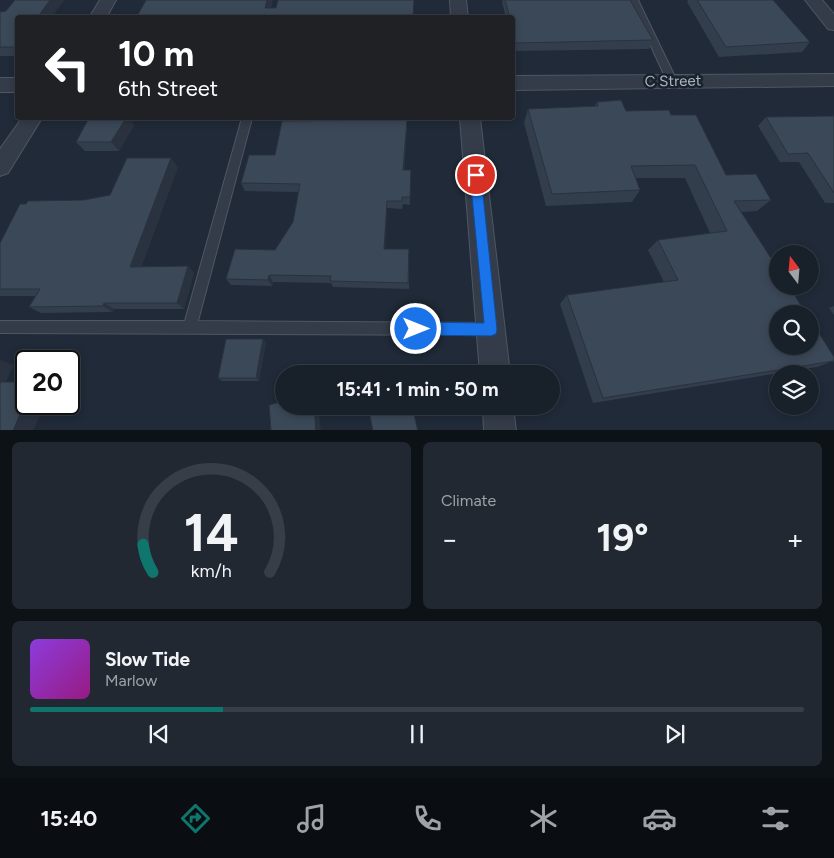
<!DOCTYPE html>
<html lang="en">
<head>
<meta charset="utf-8">
<style>
	body { margin:0; font-family:Figtree,sans-serif; background:#212832; color:#f1f3f6; height:100vh; display:flex; flex-direction:column; font-size:19px; white-space:nowrap }
	* { box-sizing:border-box; margin:0 }
	p { font-size:16px; color:#9fa3a8 }
	.icon { flex:none; width:28px; height:28px; fill:none; stroke:currentColor; stroke-width:2; stroke-linecap:round; stroke-linejoin:round }
	.map { position:relative; height:430px; overflow:hidden }
	.drawer { display:flex; flex-direction:column; gap:12px; padding:12px; background:#0d1217; flex:1 }
	.drawer>* { flex:none }
	.guide { position:absolute; left:15px; top:15px; width:500px; height:105px; border-radius:5px; box-shadow:0 2px 8px #0003,0 0 0 1px #363e47; background:#202124; color:#fff; overflow:hidden }
	.needle { width:32px; rotate:344deg }
	.buttons { position:absolute; left:769px; top:245px; display:grid; gap:10px }
	.buttons a { display:grid; place-items:center; width:50px; height:50px; border-radius:50%; background:#18202a; box-shadow:0 2px 8px #0003,0 0 0 1px #363e47; font-size:25px }
	.speed { position:absolute; left:15px; top:350px; display:flex; gap:10px; font-size:25px; font-weight:700; text-align:center }
	.speed>* { display:grid; place-content:center; width:65px; height:65px; border-radius:50%; background:#18202a; box-shadow:0 2px 8px #0003,0 0 0 1px #363e47; line-height:1 }
	.speed .limit { border:2px solid #111; border-radius:8px; background:#fff; color:#111 }
	.pin { position:absolute; display:grid; place-items:center; width:42px; height:42px; color:#fff; margin:-21px; border:2px solid #fff; border-radius:50%; box-shadow:0 1px 5px #0007 }
	.me { position:absolute; width:55px; margin:-28px; rotate:90deg; stroke-linejoin:round; filter:drop-shadow(0 0 4px #0008) }
	.turn { display:flex; align-items:center; gap:18px; height:105px; padding:0 20px; font-size:22px }
	.turn .icon { width:65px; height:65px; stroke-width:2.5 }
	.turn b { display:block; font-size:35px; line-height:42px }
	.big { font-size:38px; font-weight:700; line-height:1.1 }
	.drawer .card { flex:1; display:flex; flex-direction:column; justify-content:center; gap:8px; min-width:0; padding:0 18px; border-radius:8px; background:#212832 }
	.drawer .dial { align-items:center; gap:0 }
	.dial svg { height:130px; overflow:visible; fill:none; stroke:#363e47; stroke-width:7; stroke-linecap:round; text-anchor:middle }
	.dial text { fill:#f1f3f6; stroke:none }
	.song { display:flex; align-items:center; gap:15px }
	.cover { width:60px; height:60px; border-radius:8px; background:linear-gradient(135deg,hsl(270 70% 55%),hsl(310 70% 35%)) }
	.played { height:5px; border-radius:2px; background:linear-gradient(90deg,#0f766e 25%,#363e47 25%) }
	.keys { display:flex; justify-content:space-around; direction:ltr }
	.heat { display:flex; justify-content:space-between; align-items:center; font-size:28px; direction:ltr }
	.drawer .tiles { flex:1; display:grid; gap:12px; grid-template-columns:1fr 1fr }
	.card:last-child { grid-column:span 2 }
	.trip { position:absolute; left:275px; top:365px; width:285px; height:50px; border-radius:25px; background:#18202a; box-shadow:0 2px 8px #0003,0 0 0 1px #363e47; font-weight:700; line-height:50px; text-align:center }
	.tabs { display:flex; height:80px; justify-content:space-around; align-items:center; background:#0a0d11; color:#9fa3a8 }
	.tabs .icon { width:35px; height:35px }
	.tabs .selected { color:#0f766e }
	.tabs b { font-size:22px; color:#f1f3f6 }
	.map>svg:first-child { display:block }
</style>
</head>
<body>
<div class="map">
<svg width="834" height="431" viewBox="0 0 834 431">
	<rect width="100%" height="100%" fill="#202a38"/>
	<g fill="none" stroke-linecap="round" stroke-linejoin="round">
		<defs>
			<g id="lane">
				<path d="M630,0H638L677,81L675,83H669L667,81Z"/>
				<path d="M242,118H252L198,321L491,323L496,324L498,329L496,334L491,335L0,333V321H185Z"/>
			</g>
			<g id="street">
				<path d="M100,0H116L106,18H89Z"/>
				<path d="M450,0H466L468,18H451Z"/>
				<path d="M805,0H822L834,14V30L828,29Z"/>
				<path d="M834,74V86L512,90V76Z"/>
				<rect x="0" y="78" width="18" height="14"/>
				<path d="M22,118H42L8,173L0,176V149Z"/>
				<path d="M460,118H480L510,374H480Z"/>
				<path d="M483,406H513L516,431H484Z"/>
			</g>
		</defs>
		<use href="#lane" stroke="#4e5763" stroke-width="2"/>
		<use href="#street" stroke="#4e5763" stroke-width="2"/>
		<use href="#lane" fill="#333c48" fill-rule="evenodd"/>
		<use href="#street" fill="#333c48" fill-rule="evenodd"/>
	</g>
	<g fill="#333e4c">
		<path d="M15,0H64L51,18H18V56H0V12L6,11Z"/>
		<path d="M503,0H630L653,40L649,49L514,51L512,46V18H506L502,2Z"/>
		<path d="M688,0H773L810,42L802,52L719,57L687,2Z"/>
		<path d="M597,102L626,111L671,115L726,175L771,200L757,211L741,212L834,357V361L817,367L593,403L560,304L567,295L664,282L648,250L658,240L710,233L685,178H636L640,190L632,202L546,206L524,123L528,109L595,106Z"/>
		<path d="M834,116V203H825L799,162H780L758,126L766,117Z"/>
		<path d="M89,118H129L134,125L119,151H85L76,142Z"/>
		<path d="M407,120V128L404,170H411L410,205L403,204L402,209L387,208L385,249L409,256V289L333,287L331,283L273,282L272,286L231,285L226,279L275,250L293,222L299,192L245,191L241,183L275,155Z"/>
		<path d="M178,167L141,267L188,266L194,273L184,309H114L112,312L41,313L29,307L36,296H0V243L84,200L110,195Z"/>
		<path d="M834,306V315L829,308Z"/>
		<path d="M266,342L259,381H222L218,378Z"/>
	</g>
	<g fill="#29323e">
		<path d="M50,0H64L51,18H37Z"/>
		<path d="M267,0H273L269,18L265,8Z"/>
		<path d="M126,118H129L134,125L119,151L111,142Z"/>
		<path d="M407,120V128L404,178L403,170Z"/>
		<path d="M171,158L178,167L138,274L130,267Z"/>
		<path d="M387,201V208L385,256L384,249Z"/>
		<path d="M188,266L194,273L184,309L177,303Z"/>
		<path d="M269,275L273,282L272,286L268,280Z"/>
		<path d="M104,303L114,309L112,312L103,306Z"/>
		<path d="M263,339L266,342L259,381L256,378Z"/>
		<path d="M0,360L14,365L3,388L0,387Z"/>
		<path d="M26,400V404H45L33,431H13Z"/>
		<path d="M314,406H318L321,431H316Z"/>
	</g>
	<g fill="#3b4858" stroke="#29323e">
		<path d="M15,0H50L37,18H18V43L15,47H0V12L6,11Z"/>
		<path d="M146,0H267L265,8H276L278,0H414L413,18H136Z"/>
		<path d="M505,0H630L653,40L515,43L512,30V18H510Z"/>
		<path d="M697,0H773L810,42L726,47Z"/>
		<path d="M621,100L626,111L669,110L671,115H696L726,175L756,174L771,200L734,201L778,269V286H789L806,314H778V346H810V319L834,357V361L603,398L567,295L678,280L658,240L727,231L695,165L631,166L640,190L552,194L528,109L598,106L597,102Z"/>
		<path d="M834,116V193L808,153L788,154L766,117Z"/>
		<path d="M89,118H126L111,142H76Z"/>
		<path d="M407,120L403,170H411L410,197H402V201H387L384,249H409L408,283L330,281L331,276L269,275L268,280L226,279L235,249L275,250L293,222L300,184L241,183L249,155H275L282,121Z"/>
		<path d="M127,158H171L130,267L188,266L177,303H104L103,306L29,307L40,289H0V243L20,204H26L28,201L84,200L110,195Z"/>
		<path d="M226,339H263L256,378H218Z"/>
		<path d="M403,371L404,374H392Z"/>
		<path d="M0,382H26V400L13,431H0Z"/>
		<path d="M284,401V406H314L316,431H271L269,405Z"/>
		<path d="M368,406H412L418,431H373Z"/>
	</g>
	<path fill="#1a73e8" stroke="#114b97" d="M476,171L481,175L497,329L496,334L491,336L416,335L411,333L409,329L411,324L416,322L484,323L470,175Z"/>
	<g text-anchor="middle" dominant-baseline="central" stroke-width="5" stroke-linejoin="round" paint-order="stroke">
		<g font-size="15" fill="#adb7c5" stroke="#19212d">
			<text transform="translate(673 81) rotate(-1)">C Street</text>
		</g>
	</g>
</svg>
<div class="buttons">
<a><svg class="needle" viewBox="-14 -14 28 28"><path d="M0-13l5 13h-10z" fill="#e53935"/><path d="M0 13l5-13h-10z" fill="#9fa3a8"/></svg></a>
<a><svg class="icon" aria-label="search" viewBox="0 0 24 24"><circle cx="10" cy="10" r="6"/><path d="M15 15l6 6"/></svg></a>
<a><svg class="icon" aria-label="layers" viewBox="0 0 24 24"><path d="M12 4l9 5-9 5-9-5zM3 14l9 5 9-5"/></svg></a>
</div>
<div class="speed"><div class="limit">20</div></div>
<div class="pin" style="left:476px;top:175px;background:#d93025"><svg class="icon" aria-label="arrive" viewBox="0 0 24 24"><path d="M6 21V4h12l-3 4 3 4H6"/></svg></div>
<svg class="me" style="left:416px;top:329px" viewBox="-20 -20 40 40"><circle r="17" fill="#1a73e8" stroke="#fff" stroke-width="3"/><path d="M0-11L8 9 0 5-8 9z" fill="#fff"/></svg>
<div class="trip">15:41 · 1 min · 50 m</div>
<div class="guide">
<div class="turn"><svg class="icon" aria-label="left" viewBox="0 0 24 24"><path d="M17 20v-9H6M10 6l-5 5 5 5"/></svg><div><b>10 m</b>6th Street</div></div>
</div>
</div>
<section class="drawer">
<div class="tiles">
<div class="card dial"><svg viewBox="0 0 100 80">
<path d="M14 69A42 42 0 1 1 86 69"/>
<path d="M14 69A42 42 0 0 1 8 52" stroke="#0f766e"/>
<text x="50" y="56" font-size="32" font-weight="700">14</text>
<text x="50" y="72" font-size="11">km/h</text>
</svg></div>
<div class="card"><p>Climate</p>
<div class="heat"><a>−</a><b class="big">19°</b><a>+</a></div>
</div>
<div class="card">
<div class="song"><i class="cover"></i><div><b>Slow Tide</b><p>Marlow</p></div></div>
<div class="played"></div>
<div class="keys"><svg class="icon" aria-label="previous" viewBox="0 0 24 24"><path d="M18 5L8 12l10 7zM5 5v14"/></svg><svg class="icon" aria-label="pause" viewBox="0 0 24 24"><path d="M8 5v14M16 5v14"/></svg><svg class="icon" aria-label="next" viewBox="0 0 24 24"><path d="M6 5l10 7-10 7zM19 5v14"/></svg></div>
</div>
</div>
</section>
<nav class="tabs">
<b>15:40</b>
<svg class="icon selected" aria-label="directions" viewBox="0 0 24 24"><path d="M12 3l9 9-9 9-9-9zM9 14v-3h6M13 9l2 2-2 2"/></svg>
<svg class="icon" aria-label="music" viewBox="0 0 24 24"><path d="M9 18V5l10-2v13"/><circle cx="6" cy="18" r="3"/><circle cx="16" cy="16" r="3"/></svg>
<svg class="icon" aria-label="phone" viewBox="0 0 24 24"><path d="M5 4h4l2 5-3 2q2 4 5 5l2-3 5 2v4C11 20 4 13 5 4z"/></svg>
<svg class="icon" aria-label="climate" viewBox="0 0 24 24"><path d="M12 3v18M4 7l16 10M4 17L20 7"/></svg>
<svg class="icon" aria-label="car" viewBox="0 0 24 24"><path d="M5 17H2v-5l4-1 3-4h7l3 4 3 1v5h-3M9 17h6M6 11h13"/><circle cx="7" cy="17" r="2"/><circle cx="17" cy="17" r="2"/></svg>
<svg class="icon" aria-label="filters" viewBox="0 0 24 24"><path d="M4 7h16M4 17h16"/><circle cx="9" cy="7" r="2"/><circle cx="15" cy="17" r="2"/></svg>
</nav>
</body>
</html>
